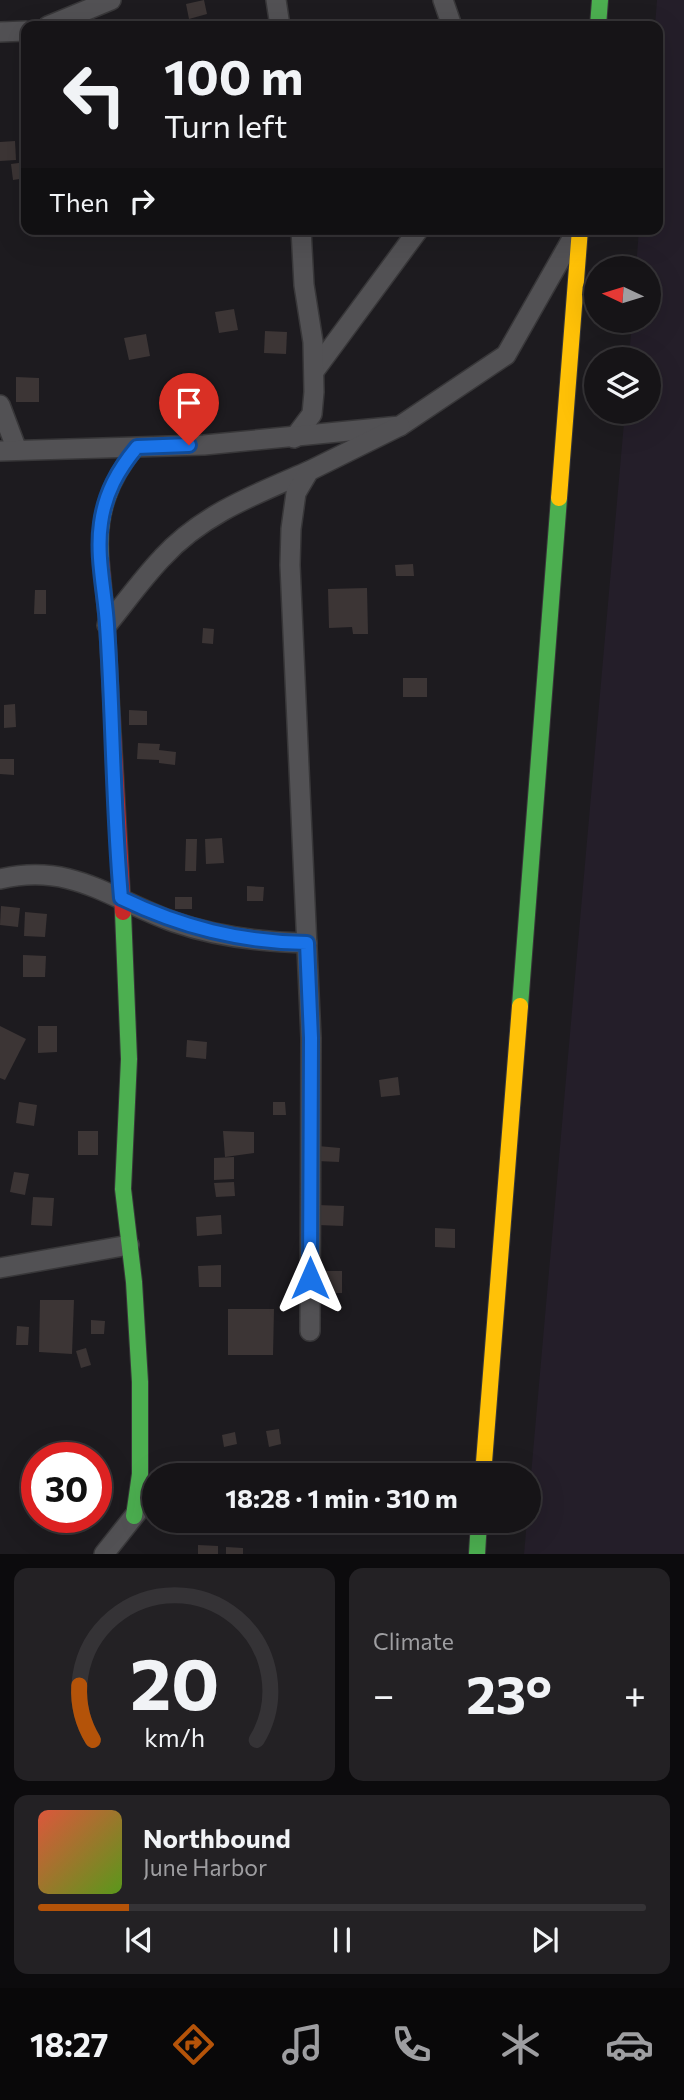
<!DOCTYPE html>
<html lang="en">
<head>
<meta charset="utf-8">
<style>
	body { margin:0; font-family:Commissioner,sans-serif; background:#232124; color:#f1f3f6; height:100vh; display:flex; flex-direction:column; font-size:26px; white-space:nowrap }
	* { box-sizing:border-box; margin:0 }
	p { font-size:23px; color:#9e9ea1 }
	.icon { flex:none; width:38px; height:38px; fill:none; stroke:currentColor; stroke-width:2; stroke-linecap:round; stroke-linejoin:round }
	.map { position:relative; height:1554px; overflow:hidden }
	.panel { display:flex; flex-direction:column; gap:14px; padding:14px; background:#0c0b0d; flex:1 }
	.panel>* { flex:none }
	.guide { position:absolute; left:21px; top:21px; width:642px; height:214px; border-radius:14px; box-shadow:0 7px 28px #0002,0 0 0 2px #353336; background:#161417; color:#f1f3f6; overflow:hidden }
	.needle { width:46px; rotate:274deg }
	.controls { position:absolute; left:584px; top:256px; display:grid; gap:14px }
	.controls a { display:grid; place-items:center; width:77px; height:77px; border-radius:50%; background:#161417; box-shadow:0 7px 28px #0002,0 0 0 2px #353336; font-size:35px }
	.speed { position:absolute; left:21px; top:1442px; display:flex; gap:14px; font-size:35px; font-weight:700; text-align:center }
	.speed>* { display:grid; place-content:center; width:91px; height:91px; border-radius:50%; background:#161417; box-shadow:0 7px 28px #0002,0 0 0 2px #353336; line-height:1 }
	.speed .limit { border:10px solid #d22; background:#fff; color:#111 }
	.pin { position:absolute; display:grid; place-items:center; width:60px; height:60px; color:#fff; margin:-72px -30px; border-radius:50% 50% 50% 0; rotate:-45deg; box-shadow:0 0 7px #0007 }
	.pin .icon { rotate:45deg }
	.me { position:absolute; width:77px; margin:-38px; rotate:0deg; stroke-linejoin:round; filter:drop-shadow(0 0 5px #0008) }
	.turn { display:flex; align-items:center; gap:24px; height:147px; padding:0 28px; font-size:32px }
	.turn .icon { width:91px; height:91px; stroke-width:2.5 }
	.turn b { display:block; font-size:49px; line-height:60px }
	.then { display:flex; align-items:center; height:66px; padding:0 28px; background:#0003; gap:14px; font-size:26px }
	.big { font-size:52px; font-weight:700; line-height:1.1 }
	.panel .widget { flex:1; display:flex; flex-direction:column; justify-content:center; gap:10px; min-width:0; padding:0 24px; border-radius:14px; background:#232124 }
	.panel .dial { align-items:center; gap:0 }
	.dial svg { height:182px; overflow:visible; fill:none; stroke:#353336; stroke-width:7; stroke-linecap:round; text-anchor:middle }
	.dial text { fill:#f1f3f6; stroke:none }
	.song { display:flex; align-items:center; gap:21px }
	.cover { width:84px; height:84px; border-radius:10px; background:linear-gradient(135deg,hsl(10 70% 55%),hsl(90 70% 35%)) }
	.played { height:7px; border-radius:4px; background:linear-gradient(90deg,#b45309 15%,#353336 15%) }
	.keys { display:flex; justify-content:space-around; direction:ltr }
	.heat { display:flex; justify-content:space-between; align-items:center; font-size:38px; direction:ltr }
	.panel .tiles { flex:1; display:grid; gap:14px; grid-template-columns:1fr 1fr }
	.widget:last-child { grid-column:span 2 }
	.trip { position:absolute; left:142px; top:1463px; width:399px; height:70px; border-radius:35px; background:#161417; box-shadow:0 7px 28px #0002,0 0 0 2px #353336; font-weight:700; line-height:70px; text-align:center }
	.tab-bar { display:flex; height:112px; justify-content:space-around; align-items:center; background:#090809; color:#9e9ea1 }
	.tab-bar .icon { width:49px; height:49px }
	.tab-bar .on { color:#b45309 }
	.tab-bar b { font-size:32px; color:#f1f3f6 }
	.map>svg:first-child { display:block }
</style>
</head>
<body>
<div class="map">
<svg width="684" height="1554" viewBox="0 0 684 1554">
	<rect width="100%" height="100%" fill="#1d1b1f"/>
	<path fill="#241e29" d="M657,0H684V1554H524L625,411H649V359H629L632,320H649V268H636L639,229H658V26H655Z"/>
	<g fill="#3c3535">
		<path d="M204,0L207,14L189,19L186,4Z"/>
		<path d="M15,141L16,160L0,161V142Z"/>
		<path d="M26,162V178L13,180L11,164Z"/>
		<path d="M234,309L238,330L219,333L215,312Z"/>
		<path d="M265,331L287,332L286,354L264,353Z"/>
		<path d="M146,334L150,356L129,360L124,338Z"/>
		<path d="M16,377L39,378V402H16Z"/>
		<path d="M413,564L414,576H396L395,565Z"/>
		<path d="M367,588L368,634H353L352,627L329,628L328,589Z"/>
		<path d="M35,590H46V614H34Z"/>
		<path d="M203,628L214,629L213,644L202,643Z"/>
		<rect x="403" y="678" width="24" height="19"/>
		<path d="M15,704L16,727L4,728V705Z"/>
		<path d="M129,710L147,711V725H129Z"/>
		<path d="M138,743L160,744L159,750L176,752L175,765L159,763V760L137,759Z"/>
		<path d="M0,759H14V775L0,774Z"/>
		<path d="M222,838L224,863L206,864L205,839Z"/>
		<path d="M186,839H197L196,871H185Z"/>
		<path d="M247,886L264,887L263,901H247Z"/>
		<rect x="175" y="897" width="17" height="12"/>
		<path d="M1,906L20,908L18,927L0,925Z"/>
		<path d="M25,912L47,914L45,937L24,936Z"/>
		<path d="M23,955L46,956L45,977H23Z"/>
		<path d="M0,1026L26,1039L5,1080L0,1078Z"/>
		<path d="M38,1026H57V1052L38,1053Z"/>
		<path d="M187,1040L207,1042L206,1059L186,1057Z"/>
		<path d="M398,1077L400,1095L381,1097L379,1080Z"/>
		<path d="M19,1102L37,1105L34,1126L16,1123Z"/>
		<path d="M273,1102H285L286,1115H273Z"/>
		<rect x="78" y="1131" width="20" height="24"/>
		<path d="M223,1131L254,1132V1153L225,1157Z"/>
		<path d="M318,1146L340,1148L339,1162L317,1161Z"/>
		<path d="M234,1157V1179L214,1180V1158Z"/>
		<path d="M14,1172L29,1174L25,1195L10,1192Z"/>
		<path d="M234,1182L235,1196L216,1197L214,1183Z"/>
		<path d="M33,1197L54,1198L52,1226L31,1225Z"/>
		<path d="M318,1205L344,1206L343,1226L318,1225Z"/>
		<path d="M221,1215L222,1234L197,1236L196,1217Z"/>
		<path d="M435,1228L455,1229V1248L435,1247Z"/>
		<path d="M221,1265V1287H199L198,1266Z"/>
		<rect x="317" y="1271" width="25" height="22"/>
		<path d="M40,1300H74L72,1354L39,1352Z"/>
		<path d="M228,1309H274L273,1355H228Z"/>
		<path d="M91,1320L105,1321L104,1334H91Z"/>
		<path d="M17,1326L29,1327L28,1345H16Z"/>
		<path d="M86,1348L91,1365L81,1368L76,1351Z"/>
		<path d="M279,1429L281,1444L269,1447L266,1431Z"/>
		<path d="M235,1432L237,1444L224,1447L222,1435Z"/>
		<path d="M221,1523H230V1532H220Z"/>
		<path d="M198,1545L218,1546V1554H198Z"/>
		<path d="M226,1547L243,1548V1554H226Z"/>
	</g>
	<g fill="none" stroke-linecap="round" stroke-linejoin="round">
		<defs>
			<g id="street">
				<path d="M276,0L280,26"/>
				<path d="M443,0L452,26"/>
				<path d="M48,26L111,0"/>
				<path d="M0,32L26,31"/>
				<path d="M315,370L419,229"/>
				<path d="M0,405L17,450"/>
				<path d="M294,438L312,414L314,392L313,342L304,285L301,229"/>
				<path d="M0,451L204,445L400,426L506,355L577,230"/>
				<path d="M107,625C125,603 142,579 162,558C202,514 256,494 309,471"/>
				<path d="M0,879C73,862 111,900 174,922C217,937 261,942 307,943"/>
				<path d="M0,1268L129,1245"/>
				<path d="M310,1331L311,1038L290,565L291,529L296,493L309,471L400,426"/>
				<path d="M175,1475H202"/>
				<path d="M104,1554L154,1491"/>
			</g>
			<g id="fast">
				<path d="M598,26L600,0"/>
				<path d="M123,912L129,1059L123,1189L134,1282L140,1382V1474L134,1516"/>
				<path d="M520,1006L559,498"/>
				<path d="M477,1554L479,1521"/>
			</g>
			<g id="slow">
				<path d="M559,498L580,229"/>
				<path d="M101,560C97,515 109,481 137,447"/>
				<path d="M483,1475L520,1006"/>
			</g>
			<path id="jam" d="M101,560L107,625L123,912"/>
		</defs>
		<use href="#street" stroke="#383739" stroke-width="22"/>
		<use href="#fast" stroke="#383739" stroke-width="18"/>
		<use href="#slow" stroke="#383739" stroke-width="18"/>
		<use href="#jam" stroke="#383739" stroke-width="18"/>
		<use href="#street" stroke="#525154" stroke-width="19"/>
		<use href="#fast" stroke="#4caf50" stroke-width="16"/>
		<use href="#slow" stroke="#ffc107" stroke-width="16"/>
		<use href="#jam" stroke="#c62828" stroke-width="16"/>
	</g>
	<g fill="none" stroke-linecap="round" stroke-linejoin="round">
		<defs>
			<path id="route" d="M189,445L137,447C118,470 105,493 101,523C96,556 105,592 107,625C113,716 113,807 121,898C181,927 240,942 307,943L311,1038L310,1278"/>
		</defs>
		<use href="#route" stroke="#114b97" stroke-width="18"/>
		<use href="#route" stroke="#1a73e8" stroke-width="12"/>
	</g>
</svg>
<div class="controls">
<a><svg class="needle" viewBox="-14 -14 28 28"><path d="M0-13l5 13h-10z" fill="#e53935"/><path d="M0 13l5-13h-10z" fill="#9e9ea1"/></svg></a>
<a><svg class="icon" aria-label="layers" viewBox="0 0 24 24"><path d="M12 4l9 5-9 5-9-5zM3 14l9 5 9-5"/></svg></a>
</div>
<div class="speed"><div class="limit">30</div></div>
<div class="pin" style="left:189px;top:445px;background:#d93025"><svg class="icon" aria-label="arrive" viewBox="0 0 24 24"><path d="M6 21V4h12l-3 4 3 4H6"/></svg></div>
<svg class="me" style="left:310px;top:1278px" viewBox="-20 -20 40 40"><path d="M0-17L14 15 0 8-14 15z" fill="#1a73e8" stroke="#fff" stroke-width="4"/></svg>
<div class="trip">18:28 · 1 min · 310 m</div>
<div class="guide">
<div class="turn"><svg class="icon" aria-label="left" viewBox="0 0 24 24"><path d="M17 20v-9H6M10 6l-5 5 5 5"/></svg><div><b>100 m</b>Turn left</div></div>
<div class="then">Then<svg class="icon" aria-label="right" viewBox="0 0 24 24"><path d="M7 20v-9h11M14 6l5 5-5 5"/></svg></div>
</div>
</div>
<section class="panel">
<div class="tiles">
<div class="widget dial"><svg viewBox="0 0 100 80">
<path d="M14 69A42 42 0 1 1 86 69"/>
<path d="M14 69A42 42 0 0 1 8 45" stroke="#b45309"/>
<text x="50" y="56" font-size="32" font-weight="700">20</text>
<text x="50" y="72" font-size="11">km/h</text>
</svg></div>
<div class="widget"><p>Climate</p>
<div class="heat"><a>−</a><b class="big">23°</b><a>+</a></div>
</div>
<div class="widget">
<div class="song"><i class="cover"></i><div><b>Northbound</b><p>June Harbor</p></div></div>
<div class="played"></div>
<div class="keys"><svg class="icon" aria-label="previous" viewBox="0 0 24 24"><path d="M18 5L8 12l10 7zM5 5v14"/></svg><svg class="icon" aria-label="pause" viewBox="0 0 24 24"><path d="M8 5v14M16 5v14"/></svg><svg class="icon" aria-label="next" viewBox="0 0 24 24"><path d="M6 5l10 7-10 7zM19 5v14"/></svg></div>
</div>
</div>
</section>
<nav class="tab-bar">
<b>18:27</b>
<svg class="icon on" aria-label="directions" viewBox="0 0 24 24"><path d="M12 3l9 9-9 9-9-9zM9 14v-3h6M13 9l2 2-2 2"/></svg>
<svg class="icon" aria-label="music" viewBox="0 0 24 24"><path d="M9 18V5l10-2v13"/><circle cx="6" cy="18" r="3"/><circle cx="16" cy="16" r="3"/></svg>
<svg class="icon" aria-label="phone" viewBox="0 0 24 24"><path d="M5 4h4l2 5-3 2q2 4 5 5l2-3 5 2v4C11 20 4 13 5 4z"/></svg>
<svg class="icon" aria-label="climate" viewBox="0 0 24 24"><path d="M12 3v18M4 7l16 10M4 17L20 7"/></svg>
<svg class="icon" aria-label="car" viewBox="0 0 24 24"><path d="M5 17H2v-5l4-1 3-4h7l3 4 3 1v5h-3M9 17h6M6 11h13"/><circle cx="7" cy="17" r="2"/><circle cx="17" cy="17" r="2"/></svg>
</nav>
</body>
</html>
